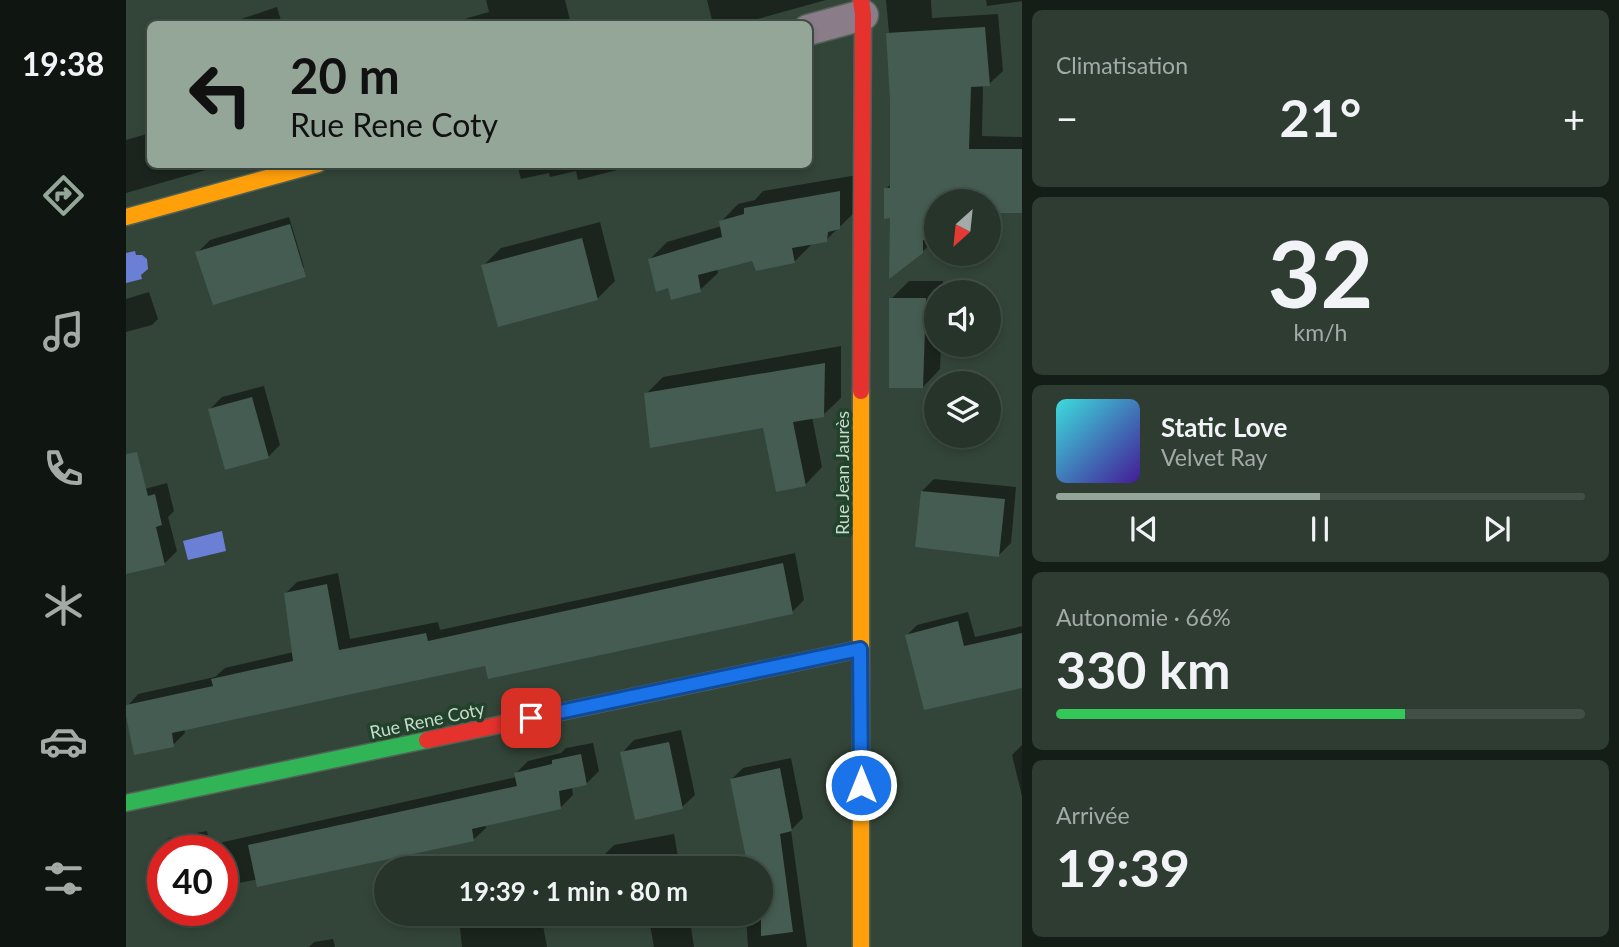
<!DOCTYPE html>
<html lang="fr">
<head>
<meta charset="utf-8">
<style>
	body { margin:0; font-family:Lato,sans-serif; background:#2e3c32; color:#f1f3f6; height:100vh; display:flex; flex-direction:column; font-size:26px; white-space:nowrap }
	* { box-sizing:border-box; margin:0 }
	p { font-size:23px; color:#a4aaa8 }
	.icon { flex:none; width:38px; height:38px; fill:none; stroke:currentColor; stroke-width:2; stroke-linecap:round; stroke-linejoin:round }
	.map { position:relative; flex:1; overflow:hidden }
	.side { display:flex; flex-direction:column; gap:10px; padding:10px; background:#151d17; width:597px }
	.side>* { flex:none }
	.banner { position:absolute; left:21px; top:21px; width:665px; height:147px; border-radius:10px; box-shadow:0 4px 10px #0003,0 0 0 2px #424f47; background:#94a698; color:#111; overflow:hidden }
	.needle { width:46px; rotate:207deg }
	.fabs { position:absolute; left:798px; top:189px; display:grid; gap:14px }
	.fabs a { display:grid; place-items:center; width:77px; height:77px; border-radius:50%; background:#26342a; box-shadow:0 4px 10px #0003,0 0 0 2px #424f47; font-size:35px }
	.speed { position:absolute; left:21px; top:835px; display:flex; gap:14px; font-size:35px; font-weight:700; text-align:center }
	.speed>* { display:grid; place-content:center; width:91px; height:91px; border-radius:50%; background:#26342a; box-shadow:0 4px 10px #0003,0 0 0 2px #424f47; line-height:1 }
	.speed .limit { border:10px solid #d22; background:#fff; color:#111 }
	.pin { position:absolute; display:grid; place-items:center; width:60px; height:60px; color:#fff; margin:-30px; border-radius:14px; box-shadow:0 4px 10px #0006 }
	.me { position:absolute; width:77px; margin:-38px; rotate:0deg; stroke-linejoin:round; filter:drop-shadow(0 0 5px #0008) }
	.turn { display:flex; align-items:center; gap:24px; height:147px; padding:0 28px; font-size:32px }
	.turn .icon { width:91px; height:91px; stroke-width:2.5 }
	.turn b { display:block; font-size:49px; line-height:60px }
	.big { font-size:52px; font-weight:700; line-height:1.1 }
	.side .widget { flex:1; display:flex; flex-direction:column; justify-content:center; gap:10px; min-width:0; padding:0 24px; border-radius:10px; background:#2e3c32 }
	.side .dial { align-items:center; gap:0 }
	.dial b { font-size:91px; line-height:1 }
	.song { display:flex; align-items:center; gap:21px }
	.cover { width:84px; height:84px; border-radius:10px; background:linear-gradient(135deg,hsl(180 70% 55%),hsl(260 70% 35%)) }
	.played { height:7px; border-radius:4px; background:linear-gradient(90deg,#94a698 50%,#424f47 50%) }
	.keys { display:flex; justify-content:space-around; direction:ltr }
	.heat { display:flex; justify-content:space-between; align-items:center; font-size:38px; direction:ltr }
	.charge { height:10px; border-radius:5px; background:linear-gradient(90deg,#34c759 66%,#424f47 0) }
	.trip { position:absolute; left:248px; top:856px; width:399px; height:70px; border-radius:35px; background:#26342a; box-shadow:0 4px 10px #0003,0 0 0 2px #424f47; font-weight:700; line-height:70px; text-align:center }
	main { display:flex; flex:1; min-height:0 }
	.dock { display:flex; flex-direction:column; width:126px; justify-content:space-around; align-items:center; background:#0f1511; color:#a4aaa8 }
	.dock .icon { width:49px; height:49px }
	.dock .active { color:#94a698 }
	.dock b { font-size:32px; color:#f1f3f6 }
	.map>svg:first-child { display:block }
</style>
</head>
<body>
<main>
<nav class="dock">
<b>19:38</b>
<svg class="icon active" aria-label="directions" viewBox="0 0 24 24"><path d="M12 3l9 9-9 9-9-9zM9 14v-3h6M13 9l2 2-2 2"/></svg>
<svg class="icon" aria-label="music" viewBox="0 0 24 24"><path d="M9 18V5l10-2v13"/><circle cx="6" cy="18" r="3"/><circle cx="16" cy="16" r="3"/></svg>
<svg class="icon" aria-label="phone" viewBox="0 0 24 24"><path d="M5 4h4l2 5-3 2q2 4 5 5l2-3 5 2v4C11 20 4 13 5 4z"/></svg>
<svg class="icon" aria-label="climate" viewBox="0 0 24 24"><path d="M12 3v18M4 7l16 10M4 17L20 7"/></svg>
<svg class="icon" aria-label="car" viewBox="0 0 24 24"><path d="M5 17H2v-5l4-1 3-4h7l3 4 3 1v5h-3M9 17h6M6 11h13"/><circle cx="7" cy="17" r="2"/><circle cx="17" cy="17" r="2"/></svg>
<svg class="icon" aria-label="filters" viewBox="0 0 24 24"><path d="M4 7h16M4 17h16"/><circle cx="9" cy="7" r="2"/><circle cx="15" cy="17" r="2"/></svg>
</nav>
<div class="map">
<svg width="897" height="947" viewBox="0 0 897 947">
	<rect width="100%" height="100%" fill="#334538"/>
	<g fill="#6b80d5">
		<path d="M9,251L10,255H16L21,259L22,269L15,275L16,279L0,283V253Z"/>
		<path d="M96,531L100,551L62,560L57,541Z"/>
	</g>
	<g fill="#0007">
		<path d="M360,0H439L445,24H333L338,19L363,12Z"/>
		<path d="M581,0H700L614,24H587Z"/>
		<path d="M760,0H805L806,18L872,14L877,71L863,84L857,85L856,136L897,137V211H863V201H810V238L796,252L765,216L760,189L766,183L763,33Z"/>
		<path d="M860,0H897V1L861,6Z"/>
		<path d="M151,7L156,24H105L109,21Z"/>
		<path d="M24,133V164H101L0,193V140Z"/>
		<path d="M391,164H515L452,180L450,171L424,177L423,173L395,179Z"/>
		<path d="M731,175V210L700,240L686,244L668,262L627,259L591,268L592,273L574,290L543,286L523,260L541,242L596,226L595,222L612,204L629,200L637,191Z"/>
		<path d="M163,217L178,267L166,280L71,253L84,240Z"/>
		<path d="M474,222L489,281L471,299L357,266L375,248Z"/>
		<path d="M783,281H817V292H810V345H815L814,369L797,387L765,299Z"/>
		<path d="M23,292L32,319L26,325L0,332V299Z"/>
		<path d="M715,346V398L697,415L686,417L696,467L679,485L639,426L520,394L537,377Z"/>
		<path d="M138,386L154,445L142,457L84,409L96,397Z"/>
		<path d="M808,479L890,487L885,543L873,555L796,491Z"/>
		<path d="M41,483L48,511L42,517L51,551L39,563L0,573V494Z"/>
		<path d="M669,553L678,600L666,612L361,664L58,729L59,733L47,745L0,708L12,694L89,677L99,668L168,652L159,594L171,582L212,573L224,639L312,622L314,630Z"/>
		<path d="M842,612L849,637L897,626V686L799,708L781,635L791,625Z"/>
		<path d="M555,730L569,795L556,807L496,753L508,740Z"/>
		<path d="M467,743L473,771L460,784L446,787L447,795L435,807L359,824L360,828L347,840L96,886V850H37V880L31,851L43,838L81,831L84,845L391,777L390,773L402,761L435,753L440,748Z"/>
		<path d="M897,744V800L886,755Z"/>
		<path d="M665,758L677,818L665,830L681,947H622L620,914H635V868H571L622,860L606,779L617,768Z"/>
		<path d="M548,834L554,868H479L477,856L488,845Z"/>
		<path d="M338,914H415L421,947H336L333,919Z"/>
		<path d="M522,914H563L568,947H528Z"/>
		<path d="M207,939L209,947H183L188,942Z"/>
	</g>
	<g fill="#445c51">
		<path d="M859,27L864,86L845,87L843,149H896V213H863V201H810V239L797,240V253L763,279L764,218L758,219V188H764V99L760,33Z"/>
		<path d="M714,191V229L702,232L701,242L666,248L669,263L630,271L626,261L572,275L575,292L545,300L542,288L530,292L522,259L596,237L593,221L618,214V208Z"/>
		<path d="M164,224L180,277L87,305L69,252Z"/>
		<path d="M456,238L472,300L372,327L355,265Z"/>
		<path d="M763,298H800L797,388H763Z"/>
		<path d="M699,363L698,417L667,422L680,486L650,492L637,428L524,448L518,393Z"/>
		<path d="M126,397L143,458L99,470L82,409Z"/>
		<path d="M11,452L22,496L29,494L36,525L30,527L39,565L0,574V454Z"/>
		<path d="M795,491L879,499L873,557L789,547Z"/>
		<path d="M657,563L667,614L362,679L359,666L221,695L46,733L48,747L8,755L0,716V705L87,686L85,679L167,661L158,593L201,584L213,650L300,633L302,641Z"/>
		<path d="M832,621L838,646L896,633V688L798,710L779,635Z"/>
		<path d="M543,742L557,809L509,820L494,752Z"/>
		<path d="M455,754L461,785L433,791L435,809L346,829L348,841L131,887L122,845L391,786L388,773L426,764V760Z"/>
		<path d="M654,768L666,831L654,834L667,932L635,936V868H622L604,779Z"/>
	</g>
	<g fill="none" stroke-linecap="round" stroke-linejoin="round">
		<defs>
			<path id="street" d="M682,30L737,15"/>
			<g id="fast">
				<path d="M582,681L734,649"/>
				<path d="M0,803L301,740"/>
			</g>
			<g id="slow">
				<path d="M0,217L192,164"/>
				<path d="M735,947V391"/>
			</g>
			<g id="jam">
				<path d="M735,0L737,15L735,391"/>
				<path d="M301,740L582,681"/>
			</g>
		</defs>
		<use href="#street" stroke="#526156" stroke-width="33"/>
		<use href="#fast" stroke="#526156" stroke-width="19"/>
		<use href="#slow" stroke="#526156" stroke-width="19"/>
		<use href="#jam" stroke="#526156" stroke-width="19"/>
		<use href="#street" stroke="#8a7c88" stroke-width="30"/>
		<use href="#fast" stroke="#30b455" stroke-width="16"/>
		<use href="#slow" stroke="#ff9f0a" stroke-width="16"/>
		<use href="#jam" stroke="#e5322d" stroke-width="16"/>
	</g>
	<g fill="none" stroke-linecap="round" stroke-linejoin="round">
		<defs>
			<path id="route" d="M405,718L734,649L735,785"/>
		</defs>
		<use href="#route" stroke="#114b97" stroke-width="18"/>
		<use href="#route" stroke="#1a73e8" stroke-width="12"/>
	</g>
	<g text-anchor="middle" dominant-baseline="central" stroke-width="7" stroke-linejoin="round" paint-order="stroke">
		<g font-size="18" fill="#c8dacc" stroke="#21422b">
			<text transform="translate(716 473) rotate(-90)">Rue Jean Jaurès</text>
			<text transform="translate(301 720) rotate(-12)">Rue Rene Coty</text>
		</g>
	</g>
</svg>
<div class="fabs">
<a><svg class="needle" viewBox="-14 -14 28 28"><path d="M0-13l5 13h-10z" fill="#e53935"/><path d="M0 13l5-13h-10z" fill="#a4aaa8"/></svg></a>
<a><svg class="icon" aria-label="sound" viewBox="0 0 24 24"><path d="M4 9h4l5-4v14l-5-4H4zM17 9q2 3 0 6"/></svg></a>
<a><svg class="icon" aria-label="layers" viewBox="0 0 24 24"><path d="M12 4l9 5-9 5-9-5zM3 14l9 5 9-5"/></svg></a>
</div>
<div class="speed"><div class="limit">40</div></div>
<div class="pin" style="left:405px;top:718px;background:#d93025"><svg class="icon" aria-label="arrive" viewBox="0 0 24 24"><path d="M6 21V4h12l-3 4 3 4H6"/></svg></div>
<svg class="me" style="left:735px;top:785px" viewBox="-20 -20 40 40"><circle r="17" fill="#1a73e8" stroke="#fff" stroke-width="3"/><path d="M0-11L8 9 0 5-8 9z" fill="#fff"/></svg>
<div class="trip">19:39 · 1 min · 80 m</div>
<div class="banner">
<div class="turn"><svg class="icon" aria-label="left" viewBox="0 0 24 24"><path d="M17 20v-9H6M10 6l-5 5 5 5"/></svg><div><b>20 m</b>Rue Rene Coty</div></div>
</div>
</div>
<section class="side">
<div class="widget"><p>Climatisation</p>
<div class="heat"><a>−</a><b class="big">21°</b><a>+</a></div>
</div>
<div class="widget dial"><b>32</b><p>km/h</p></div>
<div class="widget">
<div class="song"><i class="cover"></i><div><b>Static Love</b><p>Velvet Ray</p></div></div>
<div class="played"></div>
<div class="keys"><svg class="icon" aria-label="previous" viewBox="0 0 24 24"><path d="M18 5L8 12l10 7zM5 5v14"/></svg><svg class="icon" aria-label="pause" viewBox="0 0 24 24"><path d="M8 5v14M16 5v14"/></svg><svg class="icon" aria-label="next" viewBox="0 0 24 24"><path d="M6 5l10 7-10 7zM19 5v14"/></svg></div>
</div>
<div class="widget"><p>Autonomie · 66%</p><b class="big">330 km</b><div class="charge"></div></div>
<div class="widget"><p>Arrivée</p><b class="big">19:39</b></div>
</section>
</main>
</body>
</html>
